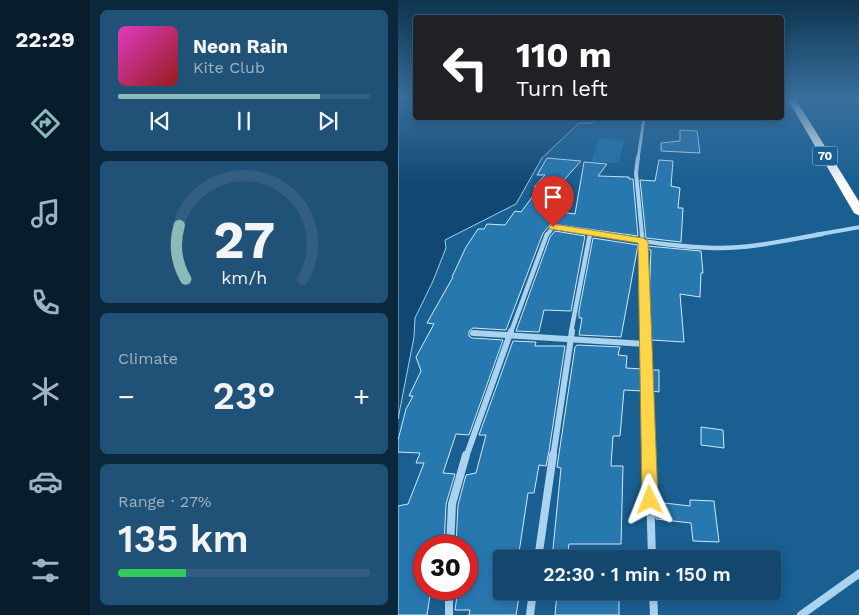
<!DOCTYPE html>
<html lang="en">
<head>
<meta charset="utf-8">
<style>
	body { margin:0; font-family:"Work Sans",sans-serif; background:#205176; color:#f1f3f6; height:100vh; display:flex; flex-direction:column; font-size:19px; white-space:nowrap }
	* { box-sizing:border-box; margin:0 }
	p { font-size:16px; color:#9db2c2 }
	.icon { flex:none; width:28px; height:28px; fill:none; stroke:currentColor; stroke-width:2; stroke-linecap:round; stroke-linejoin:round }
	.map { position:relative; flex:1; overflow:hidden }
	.drawer { display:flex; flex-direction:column; gap:10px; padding:10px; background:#0a273c; width:308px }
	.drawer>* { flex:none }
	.top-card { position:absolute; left:15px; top:15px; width:371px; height:105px; border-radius:5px; box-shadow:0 2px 12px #0003,0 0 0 1px #325f81; background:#202124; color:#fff; overflow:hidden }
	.speed { position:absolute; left:15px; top:535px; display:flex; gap:10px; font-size:25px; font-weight:700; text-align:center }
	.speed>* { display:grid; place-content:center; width:65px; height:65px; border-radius:50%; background:#13476e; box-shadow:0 2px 12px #0003,0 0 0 1px #325f81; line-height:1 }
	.speed .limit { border:8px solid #d22; background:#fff; color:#111 }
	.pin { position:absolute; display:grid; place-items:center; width:42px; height:42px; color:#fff; margin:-51px -21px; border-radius:50% 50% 50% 0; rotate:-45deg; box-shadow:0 0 5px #0007 }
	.pin .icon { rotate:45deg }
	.me { position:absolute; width:55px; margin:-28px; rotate:358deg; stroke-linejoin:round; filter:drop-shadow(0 0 4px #0008) }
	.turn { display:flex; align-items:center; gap:18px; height:105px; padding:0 20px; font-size:22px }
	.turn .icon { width:65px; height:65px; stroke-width:2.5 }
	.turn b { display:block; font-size:35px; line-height:42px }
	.big { font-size:38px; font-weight:600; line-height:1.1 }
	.drawer .widget { flex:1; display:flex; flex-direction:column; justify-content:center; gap:8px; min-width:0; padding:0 18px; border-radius:8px; background:#205176 }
	.drawer .dial { align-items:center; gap:0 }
	.dial svg { height:130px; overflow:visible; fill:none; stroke:#325f81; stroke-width:7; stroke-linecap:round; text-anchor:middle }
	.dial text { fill:#f1f3f6; stroke:none }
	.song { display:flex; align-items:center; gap:15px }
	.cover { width:60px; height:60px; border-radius:8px; background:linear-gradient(135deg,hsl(310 70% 55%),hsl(0 70% 35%)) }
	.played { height:5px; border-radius:2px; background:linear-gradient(90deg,#8bbbb9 80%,#325f81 80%) }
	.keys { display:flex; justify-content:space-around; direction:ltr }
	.heat { display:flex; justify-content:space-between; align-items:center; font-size:28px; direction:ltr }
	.charge { height:8px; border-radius:4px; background:linear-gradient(90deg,#34c759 27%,#325f81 0) }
	.trip { position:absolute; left:95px; top:550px; width:288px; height:50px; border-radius:5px; background:#13476e; box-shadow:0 2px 12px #0003,0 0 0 1px #325f81; font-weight:600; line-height:50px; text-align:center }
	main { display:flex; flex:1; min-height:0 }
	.tabs { display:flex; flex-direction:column; width:90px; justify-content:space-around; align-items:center; background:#081c2c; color:#9db2c2 }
	.tabs .icon { width:35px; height:35px }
	.tabs .selected { color:#8bbbb9 }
	.tabs b { font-size:22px; color:#f1f3f6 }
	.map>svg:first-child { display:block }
</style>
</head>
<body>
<main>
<nav class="tabs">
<b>22:29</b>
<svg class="icon selected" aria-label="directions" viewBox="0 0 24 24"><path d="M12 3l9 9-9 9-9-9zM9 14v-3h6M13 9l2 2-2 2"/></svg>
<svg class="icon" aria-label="music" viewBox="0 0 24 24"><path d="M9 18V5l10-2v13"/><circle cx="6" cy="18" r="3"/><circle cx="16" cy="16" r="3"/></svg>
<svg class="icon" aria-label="phone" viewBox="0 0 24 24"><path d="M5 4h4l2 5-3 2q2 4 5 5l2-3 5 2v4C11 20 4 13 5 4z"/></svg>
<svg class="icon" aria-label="climate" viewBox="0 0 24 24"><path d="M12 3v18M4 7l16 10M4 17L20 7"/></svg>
<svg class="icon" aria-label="car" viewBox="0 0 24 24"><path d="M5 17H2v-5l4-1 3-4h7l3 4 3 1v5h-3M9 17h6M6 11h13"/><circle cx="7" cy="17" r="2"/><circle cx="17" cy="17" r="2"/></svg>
<svg class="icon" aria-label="filters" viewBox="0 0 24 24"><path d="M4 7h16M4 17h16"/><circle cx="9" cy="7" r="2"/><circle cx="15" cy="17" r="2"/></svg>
</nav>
<section class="drawer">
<div class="widget">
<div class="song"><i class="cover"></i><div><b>Neon Rain</b><p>Kite Club</p></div></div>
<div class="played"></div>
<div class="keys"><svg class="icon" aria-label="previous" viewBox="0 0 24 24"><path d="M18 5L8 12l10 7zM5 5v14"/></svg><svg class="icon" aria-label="pause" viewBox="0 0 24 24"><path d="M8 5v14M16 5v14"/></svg><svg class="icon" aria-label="next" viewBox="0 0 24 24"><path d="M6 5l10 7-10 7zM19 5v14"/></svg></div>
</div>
<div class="widget dial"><svg viewBox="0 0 100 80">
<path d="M14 69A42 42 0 1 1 86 69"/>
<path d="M14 69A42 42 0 0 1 10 36" stroke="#8bbbb9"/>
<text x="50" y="56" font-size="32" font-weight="700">27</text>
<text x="50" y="72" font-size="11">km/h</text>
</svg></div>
<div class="widget"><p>Climate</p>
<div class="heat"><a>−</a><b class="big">23°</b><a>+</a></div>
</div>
<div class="widget"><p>Range · 27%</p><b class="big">135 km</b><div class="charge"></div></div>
</section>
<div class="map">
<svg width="462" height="615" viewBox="0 0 462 615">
	<rect width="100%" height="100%" fill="#195f92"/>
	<path fill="#2274ab" d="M201,138L226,140L221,163L193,162Z"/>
	<path fill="#114770" stroke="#9cd0f2" d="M0,98H17L18,118H199L193,123H181L144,158L118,204L47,240L48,248L35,281L17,318L16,337L0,419Z"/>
	<g fill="#2878b0" stroke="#d0e9fb">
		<path d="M282,130L299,131L302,153L263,151V143L282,141Z"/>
		<path d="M149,158L183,161L140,209L177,214L186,162L209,164L200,176L231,177V179H235L240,236L153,224L145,233L108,330L75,328L71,331V336L74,338L105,340L71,435L58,434L45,473L57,474L48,504L46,546H26V589H33L29,615H0V506L10,504L26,463H18L22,453L0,452V440L8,409L15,396H11L23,371L18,357L36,324L29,323L55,277H54L68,247L80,229H86L89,224L107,225L117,211L123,212L141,188L136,187L147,175H139Z"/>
		<path d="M261,160L275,161L273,186L282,188L280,208H285L283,242L248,238L242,180L257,181Z"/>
		<path d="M157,231L187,236L173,311L146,310L141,332L118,331L152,237Z"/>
		<path d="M195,238L240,245L223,337L181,335L184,318H181V311Z"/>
		<path d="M249,246L303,251L305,273H303L302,297L282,294L286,342L253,340L251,299L253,250L249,249Z"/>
		<path d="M115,341L138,342L137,346H167L151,451L148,466L141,465L136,493H130L120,559H104V591H122L118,615H71L72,610H57L60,589H69V546H58L60,505L68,475L78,473L88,435H81Z"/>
		<path d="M179,345L222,347L220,355L229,356L228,368L244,369V391L226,390L222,436H215L213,466H225L223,544H171L169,559H154L163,468L159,467L177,347Z"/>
		<path d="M254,370H261V392L254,391Z"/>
		<path d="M303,427L325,430L326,448L303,445Z"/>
		<path d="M292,500L316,501L321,542L295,541L293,523L258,519V502L292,506Z"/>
		<path d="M221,591V615H157L159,592Z"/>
	</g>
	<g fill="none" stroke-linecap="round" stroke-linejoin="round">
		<g stroke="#a9d3ef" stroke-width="3">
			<path d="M384,99L394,100"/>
			<path d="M240,159L246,118"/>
		</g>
		<g stroke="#a9d3ef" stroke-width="4">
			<path d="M240,157L238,173L244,235"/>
			<path d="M149,235L155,227L205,235"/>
			<path d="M192,235V232"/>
			<path d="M417,235L462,227"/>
		</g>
		<g stroke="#a9d3ef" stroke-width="4.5">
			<path d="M197,234C237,240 277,247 317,248C352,249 389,240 424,234"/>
			<path d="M244,234L248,332"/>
			<path d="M113,332L149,234"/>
			<path d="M173,332L192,234"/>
		</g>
		<g stroke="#a9d3ef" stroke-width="6">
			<path d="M248,331L251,457"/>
			<path d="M75,333L247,344"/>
			<path d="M68,457L113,331"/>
			<path d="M155,457L174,331"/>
		</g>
		<g stroke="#a9d3ef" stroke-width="8">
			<path d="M251,455L254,559"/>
			<path d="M52,546L54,504L68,455"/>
			<path d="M140,559L155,455"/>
			<path d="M51,589V615"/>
			<path d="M255,591L256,615"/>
			<path d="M132,615L135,591"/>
			<path d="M403,615L462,573"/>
		</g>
		<path fill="#fff" fill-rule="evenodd" d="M389,98H397L462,203V216L456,213Z"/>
	</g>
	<linearGradient id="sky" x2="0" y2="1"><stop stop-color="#0e3450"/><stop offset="0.53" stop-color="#386f9d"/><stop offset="1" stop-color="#386f9d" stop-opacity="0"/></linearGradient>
	<rect width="462" height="185" fill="url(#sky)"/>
	<path fill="#ffd54a" stroke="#a68a30" d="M155,224L245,238L250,241L260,500L258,506L252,509L246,506L244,500L240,243L152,229L150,227Z"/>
	<g text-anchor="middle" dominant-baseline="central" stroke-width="5" stroke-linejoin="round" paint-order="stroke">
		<rect fill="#195f92" stroke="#bacfde" stroke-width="1" x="414.5" y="146.5" width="25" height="19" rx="4"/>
		<g font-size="12" font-weight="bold" fill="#fff">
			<text x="427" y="156">70</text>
		</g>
	</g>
</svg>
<div class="speed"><div class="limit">30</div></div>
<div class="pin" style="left:155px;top:227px;background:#d93025"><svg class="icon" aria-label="arrive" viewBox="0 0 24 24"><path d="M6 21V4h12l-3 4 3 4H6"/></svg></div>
<svg class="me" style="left:252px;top:500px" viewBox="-20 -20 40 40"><path d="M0-17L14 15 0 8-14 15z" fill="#ffd54a" stroke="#fff" stroke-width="4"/></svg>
<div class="trip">22:30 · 1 min · 150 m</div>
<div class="top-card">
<div class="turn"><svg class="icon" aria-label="left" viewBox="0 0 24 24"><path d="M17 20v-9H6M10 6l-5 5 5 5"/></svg><div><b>110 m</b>Turn left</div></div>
</div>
</div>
</main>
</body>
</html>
